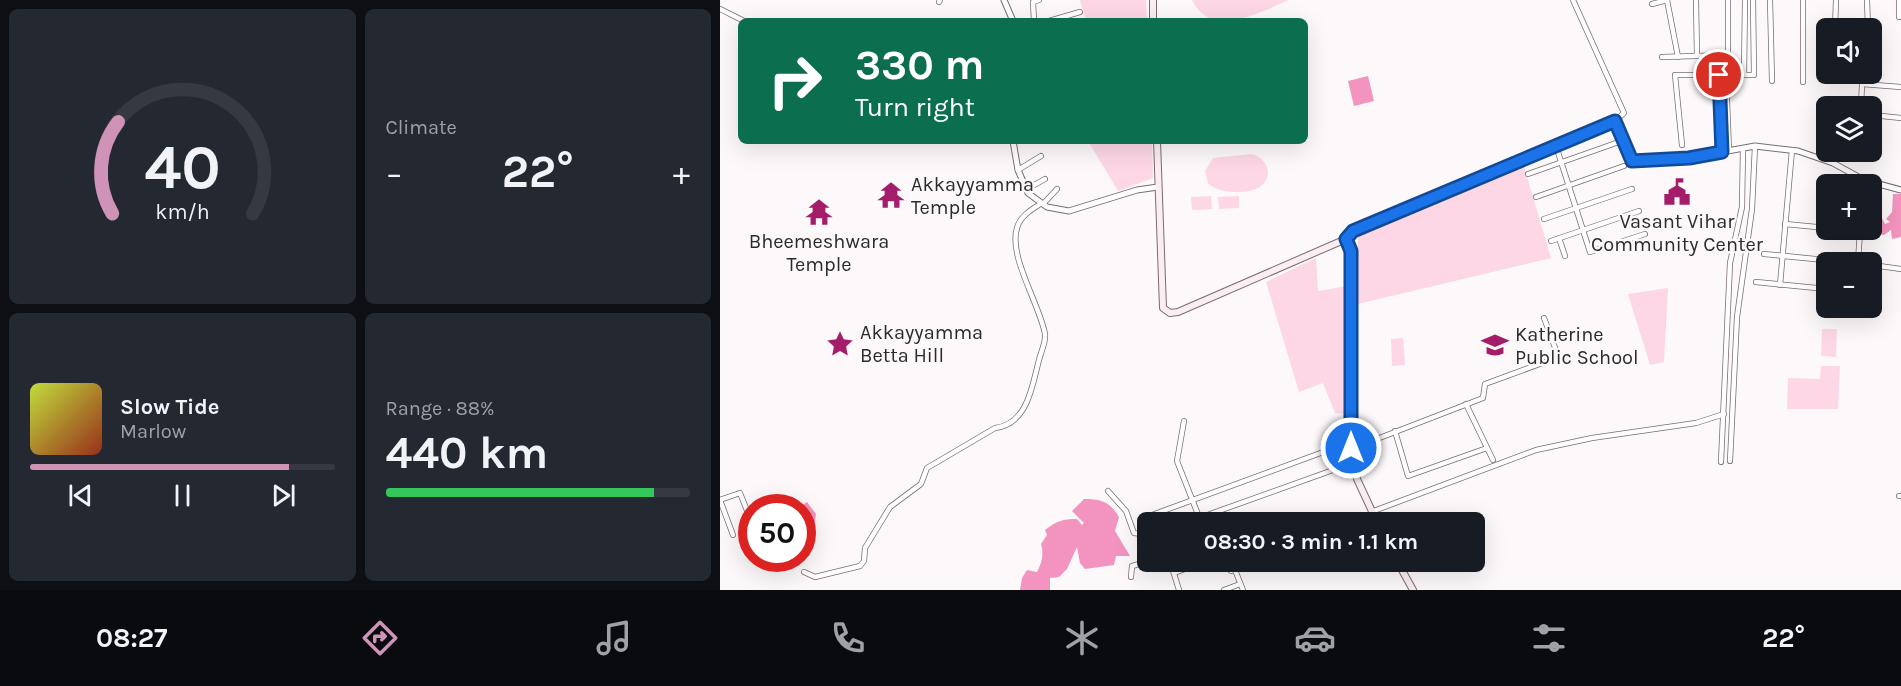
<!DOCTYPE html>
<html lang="en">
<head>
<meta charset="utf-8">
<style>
	body { margin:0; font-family:Karla,sans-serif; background:#242831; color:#f1f3f6; height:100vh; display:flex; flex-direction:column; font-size:22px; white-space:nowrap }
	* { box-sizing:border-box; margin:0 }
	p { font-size:20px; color:#9ea1a6 }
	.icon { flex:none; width:33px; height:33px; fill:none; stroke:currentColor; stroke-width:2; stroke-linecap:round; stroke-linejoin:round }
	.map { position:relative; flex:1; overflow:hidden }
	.sheet { display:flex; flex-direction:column; gap:9px; padding:9px; background:#0d0f14; width:720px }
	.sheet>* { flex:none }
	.guide { position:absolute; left:18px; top:18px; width:570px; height:126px; border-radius:9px; box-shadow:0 6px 24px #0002; background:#0b6e4f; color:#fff; overflow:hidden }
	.buttons { position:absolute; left:1096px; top:18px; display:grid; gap:12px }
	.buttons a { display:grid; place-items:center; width:66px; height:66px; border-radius:9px; background:#171b24; box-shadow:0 6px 24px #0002; font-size:30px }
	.speed { position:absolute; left:18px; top:494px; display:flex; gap:12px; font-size:30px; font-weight:700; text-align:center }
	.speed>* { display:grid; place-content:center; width:78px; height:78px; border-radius:50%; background:#171b24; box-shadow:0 6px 24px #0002; line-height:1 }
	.speed .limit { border:9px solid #d22; background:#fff; color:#111 }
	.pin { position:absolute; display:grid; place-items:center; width:51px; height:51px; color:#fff; margin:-26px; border:3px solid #fff; border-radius:50%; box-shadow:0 2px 6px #0007 }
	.me { position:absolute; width:66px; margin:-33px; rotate:0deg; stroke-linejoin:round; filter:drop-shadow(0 0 4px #0008) }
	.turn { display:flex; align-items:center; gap:21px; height:126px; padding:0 18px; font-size:27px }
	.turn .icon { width:78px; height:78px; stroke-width:2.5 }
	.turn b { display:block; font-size:42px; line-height:51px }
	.big { font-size:45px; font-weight:700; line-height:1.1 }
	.sheet .card { flex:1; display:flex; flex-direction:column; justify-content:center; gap:9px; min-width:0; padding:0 21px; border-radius:9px; background:#242831 }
	.sheet .dial { align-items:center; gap:0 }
	.dial svg { height:156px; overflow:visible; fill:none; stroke:#363941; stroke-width:7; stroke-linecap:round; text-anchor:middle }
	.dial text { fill:#f1f3f6; stroke:none }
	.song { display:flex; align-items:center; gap:18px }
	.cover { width:72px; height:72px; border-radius:9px; background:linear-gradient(135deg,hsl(70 70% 55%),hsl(10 70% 35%)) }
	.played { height:6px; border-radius:3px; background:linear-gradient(90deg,#ce93b7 85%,#363941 85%) }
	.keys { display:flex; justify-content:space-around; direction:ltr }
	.heat { display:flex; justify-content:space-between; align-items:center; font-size:33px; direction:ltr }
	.charge { height:9px; border-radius:4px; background:linear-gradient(90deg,#34c759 88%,#363941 0) }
	.sheet .tiles { flex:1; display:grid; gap:9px; grid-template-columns:repeat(2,1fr) }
	.trip { position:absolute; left:417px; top:512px; width:348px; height:60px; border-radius:9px; background:#171b24; box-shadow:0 6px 24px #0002; font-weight:700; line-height:60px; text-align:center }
	.tabs { display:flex; height:96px; justify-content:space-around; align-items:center; background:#090b0e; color:#9ea1a6 }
	.tabs .icon { width:42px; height:42px }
	.tabs .current { color:#ce93b7 }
	.tabs b { font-size:27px; color:#f1f3f6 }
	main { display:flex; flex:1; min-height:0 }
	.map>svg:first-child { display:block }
</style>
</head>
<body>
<main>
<section class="sheet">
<div class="tiles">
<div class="card dial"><svg viewBox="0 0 100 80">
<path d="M14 69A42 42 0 1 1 86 69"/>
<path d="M14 69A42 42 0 0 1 17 22" stroke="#ce93b7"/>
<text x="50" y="56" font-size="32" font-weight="700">40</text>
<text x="50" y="72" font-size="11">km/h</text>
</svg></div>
<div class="card"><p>Climate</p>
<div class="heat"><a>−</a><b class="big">22°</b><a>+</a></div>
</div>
<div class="card">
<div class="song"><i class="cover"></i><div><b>Slow Tide</b><p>Marlow</p></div></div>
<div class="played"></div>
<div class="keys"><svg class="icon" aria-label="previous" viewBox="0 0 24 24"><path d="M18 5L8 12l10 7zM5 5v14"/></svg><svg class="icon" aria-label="pause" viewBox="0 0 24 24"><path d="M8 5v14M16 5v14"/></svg><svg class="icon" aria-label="next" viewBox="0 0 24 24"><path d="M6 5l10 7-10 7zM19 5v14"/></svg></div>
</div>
<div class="card"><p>Range · 88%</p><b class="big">440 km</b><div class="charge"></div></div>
</div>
</section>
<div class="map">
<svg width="1181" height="590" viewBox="0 0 1181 590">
	<rect width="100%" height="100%" fill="#fdf8fa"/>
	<g fill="#fdd7e6">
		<path d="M360,0H426L427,21H366Z"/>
		<path d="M472,0H569C540,12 491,40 472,0Z"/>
		<path d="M368,141H432L433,178L398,191Z"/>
		<path d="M531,154C546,157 555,175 541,186C530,195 497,194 488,183L485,171L493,158Z"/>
		<path d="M803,163L831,258L638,304V235Z"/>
		<path d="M491,196L492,209L472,210L471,197Z"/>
		<path d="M519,196V208L499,209L498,197Z"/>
		<path d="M596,258L598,291L627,286L625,414L615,413L603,383L579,392L546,282Z"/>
		<path d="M948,288L944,362L930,365L908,294Z"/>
		<path d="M1102,329H1117L1116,357L1101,356Z"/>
		<path d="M683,338L685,365L672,366L671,339Z"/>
		<path d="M1101,366H1120L1118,409H1067L1068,378L1100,379Z"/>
	</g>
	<g fill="#f294bf">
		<path d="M648,76L654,101L634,106L628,81Z"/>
		<path d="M1173,194H1181V237L1172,239L1171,230L1164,235L1155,233L1154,228L1152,229V209L1158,210L1165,224L1170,222L1166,219L1172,212Z"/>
		<path d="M364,499C382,499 390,502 399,517L395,531L410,556H396L394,565L365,569L360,563L357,547L347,569L339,577L330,578V590H300L302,578L307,570L317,572C322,563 324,554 321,544L327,535L325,530C337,521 342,519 357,519L362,525L364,523L352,511Z"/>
		<path d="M87,502L96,514L94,528L90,532L83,524L82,507H80Z"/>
	</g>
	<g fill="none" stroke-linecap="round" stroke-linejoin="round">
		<defs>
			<g id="minor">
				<path d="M853,0L904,113L895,121"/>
				<path d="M947,0L958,57"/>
				<path d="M976,0L977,56"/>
				<path d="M1050,0L1052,81"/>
				<path d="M1083,0V82"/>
				<path d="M1147,0L1148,28"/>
				<path d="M1179,0V17"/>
				<path d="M219,2L220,0"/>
				<path d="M932,4L947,0"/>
				<path d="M0,9L24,21"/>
				<path d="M314,21L313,2L319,0"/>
				<path d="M329,21L360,12"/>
				<path d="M1115,28L1116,0"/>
				<path d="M942,57L1008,55V0"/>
				<path d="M999,75L1002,152"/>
				<path d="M1006,75L1009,151"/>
				<path d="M1024,75L1025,0"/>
				<path d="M1141,106L1142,84L1181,87"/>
				<path d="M1152,115L1181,118"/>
				<path d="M962,145L955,75H1034L1033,0"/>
				<path d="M836,146L870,252L925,234"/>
				<path d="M298,170L321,156"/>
				<path d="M808,174L896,143"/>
				<path d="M307,189L325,179"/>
				<path d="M816,197L904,166"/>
				<path d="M323,204L337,189"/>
				<path d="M824,219L912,189"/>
				<path d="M1065,224L1107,228"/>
				<path d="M1122,230L1140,231L1138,262"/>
				<path d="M839,238L845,256"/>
				<path d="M831,241L919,211"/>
				<path d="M1044,254L1126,262"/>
				<path d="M1152,265L1181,269"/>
				<path d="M1036,282L1107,289"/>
				<path d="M1060,285L1072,150"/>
				<path d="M746,404L773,460"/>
				<path d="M464,421L457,461L481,522"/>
				<path d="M675,431L688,476L767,448"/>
				<path d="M631,449L763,398L765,384L836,358L837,353L824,318"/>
				<path d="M1010,461L1017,317L1032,209L1035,146"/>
				<path d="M1001,462L1010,263L1022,207L1023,148"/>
				<path d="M388,491L406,511L414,533L428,535"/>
				<path d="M1179,496H1181"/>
				<path d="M0,500L20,493L32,523"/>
				<path d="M0,500L13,535"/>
				<path d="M651,512L816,450L872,438L976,423L1004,414"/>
				<path d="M436,522L432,515L606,451L620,458"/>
				<path d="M468,522L613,470L620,458L632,453"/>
				<path d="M647,522L655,519"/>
				<path d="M450,561L459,590"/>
				<path d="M500,561L511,571L539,561"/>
				<path d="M515,570L523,590"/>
				<path d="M84,572L95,577L140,566L144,561L145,548L170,507L201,484L207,468L275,428C308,424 312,386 319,360C321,351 326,343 325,334C320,305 288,256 297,228C300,216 312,209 322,203"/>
				<path d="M454,573L487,561"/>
				<path d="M411,577L412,566L430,561"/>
				<path d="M504,590L520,584"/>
			</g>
			<g id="tertiary">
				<path d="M284,0L293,21"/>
				<path d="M293,141L298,170L308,193L327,207L349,211L417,190L438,187"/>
				<path d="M626,239L633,231L895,121L912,161L969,158L1035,146L1078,151L1113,163L1144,180L1181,190"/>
			</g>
			<g id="secondary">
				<path d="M433,0V21"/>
				<path d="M437,141L443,308L450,313L458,312L626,239L631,251V449L637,479L657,522"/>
				<path d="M677,561L693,590"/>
			</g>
		</defs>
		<use href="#minor" stroke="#7d6a72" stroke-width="6"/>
		<use href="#tertiary" stroke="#7d6a72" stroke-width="7"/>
		<use href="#secondary" stroke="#7d6a72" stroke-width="8"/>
		<use href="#minor" stroke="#fff" stroke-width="4.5"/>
		<use href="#tertiary" stroke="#fff" stroke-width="5"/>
		<use href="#secondary" stroke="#fbeef3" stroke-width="6"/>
	</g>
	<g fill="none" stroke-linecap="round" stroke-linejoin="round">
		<defs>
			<path id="route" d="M631,448V251L626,239L633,231L895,121L912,161L969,158L1002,152L999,75"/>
		</defs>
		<use href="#route" stroke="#114b97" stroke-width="15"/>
		<use href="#route" stroke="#1a73e8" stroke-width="10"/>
	</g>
	<defs>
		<symbol id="civic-bare" viewBox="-9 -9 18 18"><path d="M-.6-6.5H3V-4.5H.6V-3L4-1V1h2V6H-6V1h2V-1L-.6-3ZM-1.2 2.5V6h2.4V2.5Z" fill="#a31d6a" stroke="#fdf8fa" stroke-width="2.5" paint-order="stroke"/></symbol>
		<symbol id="temple-bare" viewBox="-9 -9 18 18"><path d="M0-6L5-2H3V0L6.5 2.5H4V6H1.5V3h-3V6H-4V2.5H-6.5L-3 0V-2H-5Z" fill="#a31d6a" stroke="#fdf8fa" stroke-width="2.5" paint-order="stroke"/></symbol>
		<symbol id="sight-bare" viewBox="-9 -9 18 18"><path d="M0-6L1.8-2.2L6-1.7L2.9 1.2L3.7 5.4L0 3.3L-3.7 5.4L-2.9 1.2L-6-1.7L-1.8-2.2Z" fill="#a31d6a" stroke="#fdf8fa" stroke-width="2.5" paint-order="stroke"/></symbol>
		<symbol id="school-bare" viewBox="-9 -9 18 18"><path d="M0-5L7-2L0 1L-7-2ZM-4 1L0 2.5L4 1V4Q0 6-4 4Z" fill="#a31d6a" stroke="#fdf8fa" stroke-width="2.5" paint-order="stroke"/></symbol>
	</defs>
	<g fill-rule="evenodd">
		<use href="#civic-bare" x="938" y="173" width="38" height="38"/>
		<use href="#temple-bare" x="152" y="176" width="38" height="38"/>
		<use href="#temple-bare" x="80" y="193" width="38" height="38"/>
		<use href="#sight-bare" x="101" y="325" width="38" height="38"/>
		<use href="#school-bare" x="756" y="326" width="38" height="38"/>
	</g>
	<g text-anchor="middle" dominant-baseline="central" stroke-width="4.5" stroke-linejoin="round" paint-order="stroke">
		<g font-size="20" fill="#31282c" stroke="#fdf8fa" text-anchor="start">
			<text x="191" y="184">Akkayyamma<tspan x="191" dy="23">Temple</tspan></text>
			<text x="957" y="221" text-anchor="middle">Vasant Vihar<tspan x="957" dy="23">Community Center</tspan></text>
			<text x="99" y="241" text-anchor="middle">Bheemeshwara<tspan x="99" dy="23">Temple</tspan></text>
			<text x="140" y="332">Akkayyamma<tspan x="140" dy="23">Betta Hill</tspan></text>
			<text x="795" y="334">Katherine<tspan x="795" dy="23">Public School</tspan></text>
		</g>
	</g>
</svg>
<div class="buttons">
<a><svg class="icon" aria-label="sound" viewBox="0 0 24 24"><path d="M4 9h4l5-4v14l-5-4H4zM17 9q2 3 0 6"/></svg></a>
<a><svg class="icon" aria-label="layers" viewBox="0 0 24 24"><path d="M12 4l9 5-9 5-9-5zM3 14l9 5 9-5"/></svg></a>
<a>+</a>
<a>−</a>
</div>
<div class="speed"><div class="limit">50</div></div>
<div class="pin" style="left:999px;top:75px;background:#d93025"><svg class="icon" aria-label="arrive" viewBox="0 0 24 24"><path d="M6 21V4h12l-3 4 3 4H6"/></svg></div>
<svg class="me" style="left:631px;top:448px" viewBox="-20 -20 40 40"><circle r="17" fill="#1a73e8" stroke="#fff" stroke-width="3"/><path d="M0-11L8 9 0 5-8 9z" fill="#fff"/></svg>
<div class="trip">08:30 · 3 min · 1.1 km</div>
<div class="guide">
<div class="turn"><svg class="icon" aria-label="right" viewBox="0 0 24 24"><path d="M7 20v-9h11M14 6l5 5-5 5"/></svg><div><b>330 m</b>Turn right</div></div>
</div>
</div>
</main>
<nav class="tabs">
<b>08:27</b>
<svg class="icon current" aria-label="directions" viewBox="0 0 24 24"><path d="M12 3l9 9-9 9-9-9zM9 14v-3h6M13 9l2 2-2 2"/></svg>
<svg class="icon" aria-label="music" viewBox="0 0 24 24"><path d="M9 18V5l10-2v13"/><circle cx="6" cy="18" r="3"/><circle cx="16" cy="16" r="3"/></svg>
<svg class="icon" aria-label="phone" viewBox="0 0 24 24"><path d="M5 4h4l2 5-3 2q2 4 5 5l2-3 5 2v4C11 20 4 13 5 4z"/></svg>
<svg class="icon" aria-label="climate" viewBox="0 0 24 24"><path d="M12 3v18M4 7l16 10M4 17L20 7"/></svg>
<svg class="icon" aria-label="car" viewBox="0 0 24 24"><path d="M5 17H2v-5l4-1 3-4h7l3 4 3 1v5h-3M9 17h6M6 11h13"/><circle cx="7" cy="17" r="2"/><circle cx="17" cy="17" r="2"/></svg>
<svg class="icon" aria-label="filters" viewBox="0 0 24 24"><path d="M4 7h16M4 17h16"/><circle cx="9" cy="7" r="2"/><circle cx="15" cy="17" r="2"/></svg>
<b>22°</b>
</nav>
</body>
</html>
